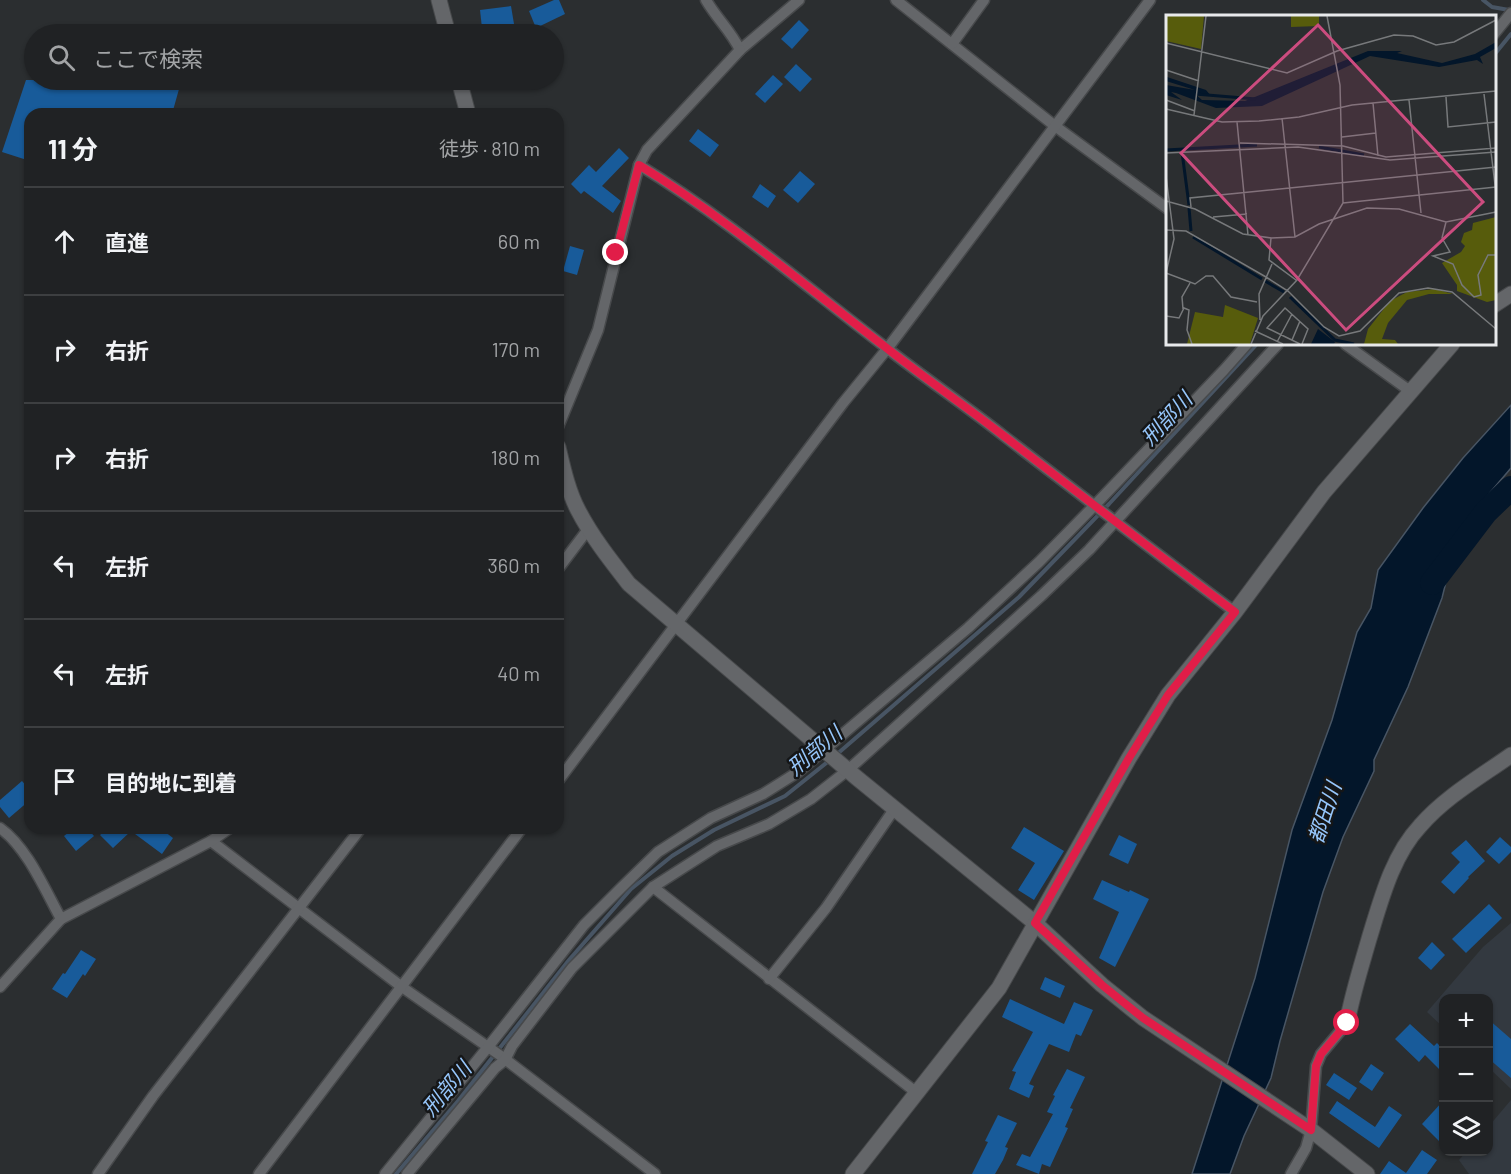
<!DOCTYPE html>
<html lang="ja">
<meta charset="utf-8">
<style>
body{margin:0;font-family:Barlow,"Noto Sans JP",sans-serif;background:#2d2f31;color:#f1f3f6}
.controls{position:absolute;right:18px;bottom:18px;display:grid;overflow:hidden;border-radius:12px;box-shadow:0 2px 4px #0004}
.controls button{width:54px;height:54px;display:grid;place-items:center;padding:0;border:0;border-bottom:2px solid #3d3f41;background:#202224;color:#f1f3f6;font:30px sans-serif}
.stop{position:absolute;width:18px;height:18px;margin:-14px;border:4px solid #e11d48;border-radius:50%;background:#fff}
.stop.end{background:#e11d48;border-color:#fff;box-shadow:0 2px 6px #0008}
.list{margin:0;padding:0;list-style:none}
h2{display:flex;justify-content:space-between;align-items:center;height:78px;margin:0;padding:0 24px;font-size:26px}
h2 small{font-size:20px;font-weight:400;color:#a2a4a6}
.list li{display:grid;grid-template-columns:39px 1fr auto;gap:18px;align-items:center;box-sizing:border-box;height:108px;padding:0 24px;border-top:2px solid #3d3f41}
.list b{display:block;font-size:22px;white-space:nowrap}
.list em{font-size:20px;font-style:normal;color:#a2a4a6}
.icon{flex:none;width:33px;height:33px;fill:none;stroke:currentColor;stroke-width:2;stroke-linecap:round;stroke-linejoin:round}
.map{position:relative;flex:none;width:1511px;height:1174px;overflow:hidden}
.search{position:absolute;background:#202224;box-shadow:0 2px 4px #0004;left:24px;top:24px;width:540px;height:66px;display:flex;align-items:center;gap:15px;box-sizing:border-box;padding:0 21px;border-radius:33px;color:#a2a4a6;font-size:22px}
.panel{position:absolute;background:#202224;box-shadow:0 2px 4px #0004;left:24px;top:108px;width:540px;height:726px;border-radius:18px}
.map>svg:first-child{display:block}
</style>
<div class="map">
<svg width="1511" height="1174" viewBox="0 0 1511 1174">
<rect width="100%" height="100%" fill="#2b2e30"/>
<g fill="#333940">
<polygon points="1511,923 1511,1089 1489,1068 1488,998 1444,998 1443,1027 1427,1012 1483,947"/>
<polygon points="1511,1100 1511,1174 1469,1174 1459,1160 1466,1152 1488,1152 1489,1126"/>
</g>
<polygon fill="#03162a" stroke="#485564" stroke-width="1.5" points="1511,405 1511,468 1471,515 1457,538 1442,598 1408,687 1374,760 1374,771 1343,837 1323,892 1280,1041 1271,1078 1244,1136 1230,1174 1192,1174 1255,978 1292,830 1332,720 1357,632 1371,608 1378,570 1423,508 1463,458"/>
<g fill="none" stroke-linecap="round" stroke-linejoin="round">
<g stroke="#485564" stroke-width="4">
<polyline points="1483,0 1492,7 1509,10"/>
<polyline points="1494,55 1511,34"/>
<polyline points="836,755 1019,597 1109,504 1257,344"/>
<polyline points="396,1174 458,1101 569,960 631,889 672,856 714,830 785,796 830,760"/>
</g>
<polyline stroke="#03162a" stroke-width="24" points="1432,583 1486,512 1511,488"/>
</g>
<g fill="#185b9a">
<polygon points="554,0 559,0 565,14 536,28 529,11"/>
<polygon points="511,6 514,24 482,28 480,10"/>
<polygon points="799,20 809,30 792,49 781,39"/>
<polygon points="796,64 812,79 800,92 784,77"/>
<polygon points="773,75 783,84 765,103 755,94"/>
<polygon points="26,80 169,80 181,82 172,114 30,114 30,161 2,152"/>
<polygon points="698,129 719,145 710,157 689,141"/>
<polygon points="619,148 629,158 602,186 621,201 613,213 584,191 581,194 571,184 589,165 596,172"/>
<polygon points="800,171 815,184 798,203 783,190"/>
<polygon points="760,184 776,196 768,208 752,197"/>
<polygon points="570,246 584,250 577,275 563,271"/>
<polygon points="22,781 30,790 30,800 9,818 0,807 0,800"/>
<polygon points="1024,827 1064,851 1034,900 1018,890 1035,863 1011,848"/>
<polygon points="74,828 87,828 94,836 76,851 64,836"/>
<polygon points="107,828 160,828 173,838 162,854 131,831 113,848 100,835"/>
<polygon points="1119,835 1137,844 1128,864 1109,855"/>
<polygon points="1500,837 1511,847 1511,852 1499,864 1486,852"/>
<polygon points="1466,840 1485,861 1468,877 1469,878 1454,894 1441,882 1460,862 1451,853"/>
<polygon points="1102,880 1129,892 1130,890 1149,899 1115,967 1099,958 1119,912 1093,899"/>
<polygon points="1489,904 1502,918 1466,953 1452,939"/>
<polygon points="1432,942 1445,955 1431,970 1418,958"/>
<polygon points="81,950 96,959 85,976 83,974 67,998 52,989 63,973 65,974"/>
<polygon points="1045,977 1065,986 1060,998 1040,989"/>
<polygon points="1010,999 1064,1024 1074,1002 1093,1010 1081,1036 1076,1034 1069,1052 1049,1044 1029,1084 1034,1086 1029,1098 1009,1089 1016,1072 1012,1071 1033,1032 1002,1017"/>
<polygon points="1488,1019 1511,1039 1511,1078 1488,1058"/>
<polygon points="1410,1024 1434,1046 1437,1043 1443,1049 1443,1073 1425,1055 1419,1062 1395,1039"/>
<polygon points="1371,1064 1384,1073 1372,1091 1359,1082"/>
<polygon points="1067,1069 1085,1077 1070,1108 1073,1109 1065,1127 1068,1128 1050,1167 1042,1164 1039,1174 1016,1165 1022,1154 1030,1157 1053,1114 1047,1112 1055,1096 1053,1095"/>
<polygon points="1334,1073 1357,1088 1349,1100 1326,1085"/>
<polygon points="1337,1101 1375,1127 1389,1106 1402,1115 1379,1148 1329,1113"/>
<polygon points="1443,1101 1443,1145 1422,1124"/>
<polygon points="998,1115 1017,1123 1005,1147 1008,1148 1003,1160 995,1174 972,1174 988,1142 985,1141"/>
<polygon points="1422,1150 1437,1160 1427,1174 1380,1174 1389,1161 1406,1173"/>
</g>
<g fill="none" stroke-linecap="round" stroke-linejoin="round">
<g stroke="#47494b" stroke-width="13">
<g id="street">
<path d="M706,0C717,19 731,31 740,50L799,0"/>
<polyline points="896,0 1055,126 1168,209"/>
<polyline points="1494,34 1511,13"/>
<polyline points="952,44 984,0"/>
<path d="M639,165C726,218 804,285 884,346C923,377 965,405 1004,436C1081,495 1157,554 1235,612"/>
<polyline points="1345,344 1410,391"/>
<polyline points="558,427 598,330 639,165 647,150 740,50"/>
<polyline points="558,569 589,528"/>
<polyline points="558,781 843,403 887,349 1150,0"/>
<path d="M0,828C27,847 45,890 61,919"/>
<polyline points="211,841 402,987 501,1056 655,1174"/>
<polyline points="653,887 917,1093"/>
<polyline points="769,979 826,908 895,808"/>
<polyline points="0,987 61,919 211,841 230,828"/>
<polyline points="98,1174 153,1096 361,828"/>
<polyline points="259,1174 522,828"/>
<polyline points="385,1174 488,1047 584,925 621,888 658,852 711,818 763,794 798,772 968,628 1039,562 1094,506 1224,370 1247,344"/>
<polyline points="407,1174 495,1068 505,1060 512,1046 572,968 653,887 717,846 769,824 811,799 848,770 1041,596 1089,550 1278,344"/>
<polyline points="1291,1174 1306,1148 1311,1130 1316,1066 1321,1054 1347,1023"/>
</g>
</g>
<g stroke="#47494b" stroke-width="17">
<g id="secondary">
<polyline points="439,0 448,34"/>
<polyline points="459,80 468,114"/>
<polyline points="1494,305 1511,294"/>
<path d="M558,447C563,468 568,491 578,510C592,537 611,561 629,584L857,778L1035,923L1102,985L1143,1018L1311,1130L1367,1174"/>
<path d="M1347,1023C1352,995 1361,967 1369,939C1381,900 1392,856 1420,826C1445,797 1480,777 1511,755"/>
<polyline points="853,1174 999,988 1129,758 1168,695 1235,612 1324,492 1452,344"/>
</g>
</g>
<use href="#street" stroke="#646669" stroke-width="10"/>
<use href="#secondary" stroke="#646669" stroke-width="15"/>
</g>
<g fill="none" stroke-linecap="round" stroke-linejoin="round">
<path stroke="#e11d48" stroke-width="8" d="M616,253L639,165C726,218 804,285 884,346C923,377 964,405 1004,436C1081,495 1157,554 1235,612L1168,695L1129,758L1035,923L1102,985L1143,1018L1311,1130L1316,1066L1321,1054L1347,1023"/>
</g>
<g text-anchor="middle" stroke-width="5" stroke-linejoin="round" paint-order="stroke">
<g font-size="21" font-style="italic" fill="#96c6fb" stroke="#151617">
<text transform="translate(1167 419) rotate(-47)" y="7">刑部川</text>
<text transform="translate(815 751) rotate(-40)" y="7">刑部川</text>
<text transform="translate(1325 813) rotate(-72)" y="7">都田川</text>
<text transform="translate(447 1089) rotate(-50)" y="7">刑部川</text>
</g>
</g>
<g transform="translate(1166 15)">
<rect width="330" height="330" fill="#2b2e30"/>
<path d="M0,1H38L35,34L0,26ZM125,1H153V11L125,12ZM330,202V285L321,287L291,276V270L276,248L295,237L299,231L295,227L298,218L306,215L307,208ZM269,274L287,279H263L241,285L222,308L216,324L229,325L232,329H198L202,314L224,286L241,277ZM59,290L92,303L84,329H21L29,297L57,302Z" fill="#575c0c"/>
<path d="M330,27V33L314,42L317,49L311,45L273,52L204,41L96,91L50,93L10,78L5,77L16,85L0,80V70L29,75L0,66L1,62L40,75L45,81L29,79L36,85L79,86L202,36H236L231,38L276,48L309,39ZM152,314L169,327L168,329H145Z" fill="#03162a"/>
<path fill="none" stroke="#03162a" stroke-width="3" d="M29,79L90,84M153,132L198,140M0,135L91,130M16,137L23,190M23,193L25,216M27,222L96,264M99,266L118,277M124,282L169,325L188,329"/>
<path fill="none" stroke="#77797b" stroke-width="1.5" d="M0,28L121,58L171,36L228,20L247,21L270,30L288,27L330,5M0,55L33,66M318,79L330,178M280,82L282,112L330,107M0,85L29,96M243,85L255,198M207,88L212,141M0,94L56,107L93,106L133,102L186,90L330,76M28,100L40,1M116,103L129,222M71,107L82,220M176,122L210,118M74,128L177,131L220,142L330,133M0,138L132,132L224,145L330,137M0,161L8,224L0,258M0,186L29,194L77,219L105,223L103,245L130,265M177,188L330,172M25,192L24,183L330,152M47,202L81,199M280,207L276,223L284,237L267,241L287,249L296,270L308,282L315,280L312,260L322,240H330M0,215L20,216L100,262L122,276L158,312L173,321L194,316L233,278L262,273L286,277L330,314M105,223L129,222L153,209L201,193L233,194L280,207L330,197M0,258L29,269L40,261H47L65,282L91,287M17,294L16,282L24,268M0,301L13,303L18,293L23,295L21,315L26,329M94,305L93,279L106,249M89,316L117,329M126,325L134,306M111,327L126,299M85,329L97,301L131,265L177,188L174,70L161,1M134,329L101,313L119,293L142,314L136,329"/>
<path fill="#cc4c7f" fill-opacity="0.15" stroke="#cc4c7f" stroke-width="3" d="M152,10L317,187L180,315L15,138Z"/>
<rect width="330" height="330" fill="none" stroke="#e8e9eb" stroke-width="3"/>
</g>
</svg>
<div class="controls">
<button>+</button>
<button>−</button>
<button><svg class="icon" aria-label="layers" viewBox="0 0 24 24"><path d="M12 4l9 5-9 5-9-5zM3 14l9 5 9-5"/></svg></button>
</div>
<div class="stop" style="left:1347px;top:1023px"></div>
<div class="stop end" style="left:616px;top:253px"></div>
<div class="search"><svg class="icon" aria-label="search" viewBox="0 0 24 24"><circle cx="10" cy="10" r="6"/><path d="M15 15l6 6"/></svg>ここで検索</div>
<section class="panel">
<h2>11 分<small>徒歩 · 810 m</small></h2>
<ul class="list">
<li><svg class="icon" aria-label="ahead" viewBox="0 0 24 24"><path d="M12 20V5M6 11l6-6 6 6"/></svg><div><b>直進</b></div><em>60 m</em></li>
<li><svg class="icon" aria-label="right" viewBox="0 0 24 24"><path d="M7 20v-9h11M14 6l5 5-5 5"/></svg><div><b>右折</b></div><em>170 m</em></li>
<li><svg class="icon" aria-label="right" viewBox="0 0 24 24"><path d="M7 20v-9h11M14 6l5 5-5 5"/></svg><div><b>右折</b></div><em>180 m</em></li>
<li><svg class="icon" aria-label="left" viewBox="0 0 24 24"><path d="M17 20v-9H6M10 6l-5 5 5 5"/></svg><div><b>左折</b></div><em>360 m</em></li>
<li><svg class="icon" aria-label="left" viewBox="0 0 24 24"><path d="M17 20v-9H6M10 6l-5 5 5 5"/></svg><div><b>左折</b></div><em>40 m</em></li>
<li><svg class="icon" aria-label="arrive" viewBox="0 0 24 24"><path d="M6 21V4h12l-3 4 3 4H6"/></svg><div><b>目的地に到着</b></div></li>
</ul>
</section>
</div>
